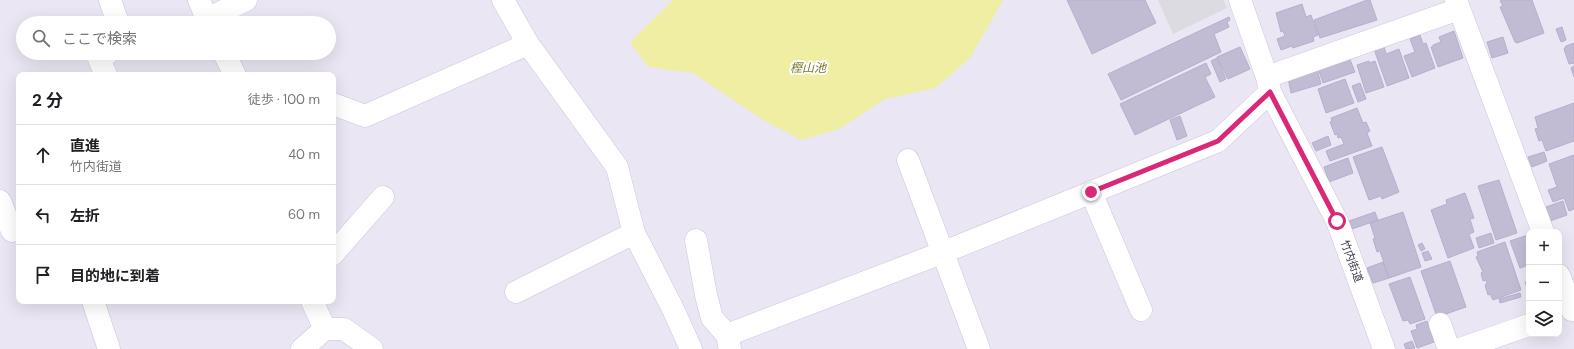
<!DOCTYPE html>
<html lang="ja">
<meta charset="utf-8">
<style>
body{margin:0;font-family:"DM Sans","Noto Sans JP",sans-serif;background:#f2f2f2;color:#202124}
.controls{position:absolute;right:12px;bottom:12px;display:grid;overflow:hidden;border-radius:8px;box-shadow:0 4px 16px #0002}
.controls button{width:36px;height:36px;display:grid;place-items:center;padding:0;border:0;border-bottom:1px solid #e0e0e0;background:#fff;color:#202124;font:20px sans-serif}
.stop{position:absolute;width:12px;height:12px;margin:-9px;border:3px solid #db2777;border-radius:50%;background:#fff}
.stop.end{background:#db2777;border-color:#fff;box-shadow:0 1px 4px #0008}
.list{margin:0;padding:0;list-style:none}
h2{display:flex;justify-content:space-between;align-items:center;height:52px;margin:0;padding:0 16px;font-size:17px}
h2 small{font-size:13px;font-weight:400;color:#757577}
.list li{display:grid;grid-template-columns:26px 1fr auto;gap:12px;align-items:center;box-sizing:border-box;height:60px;padding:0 16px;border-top:1px solid #e0e0e0}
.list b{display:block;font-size:15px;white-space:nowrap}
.list p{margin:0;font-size:13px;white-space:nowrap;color:#757577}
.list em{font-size:13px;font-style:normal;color:#757577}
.icon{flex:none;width:22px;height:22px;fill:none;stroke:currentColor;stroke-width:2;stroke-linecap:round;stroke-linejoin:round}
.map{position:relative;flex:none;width:1574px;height:349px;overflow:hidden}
.search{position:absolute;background:#fff;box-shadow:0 4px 16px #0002;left:16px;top:16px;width:320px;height:44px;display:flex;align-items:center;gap:10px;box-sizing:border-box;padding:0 14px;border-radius:22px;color:#757577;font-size:15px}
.panel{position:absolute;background:#fff;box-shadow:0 4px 16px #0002;left:16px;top:72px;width:320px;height:232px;border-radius:8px}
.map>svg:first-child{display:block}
</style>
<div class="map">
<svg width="1574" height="349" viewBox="0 0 1574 349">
<rect width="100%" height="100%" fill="#eae6f3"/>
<polygon fill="#dcdbe1" points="1158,0 1223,0 1227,8 1173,34"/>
<polygon fill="#efeea3" points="673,0 1003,0 970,58 935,88 885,99 839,129 801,140 763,120 693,73 648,67 630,42"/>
<g fill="#c1bcd4" stroke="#b5afcf">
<polygon points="1067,0 1145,0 1156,23 1092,54"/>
<polygon points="1367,0 1370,0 1377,20 1320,38 1314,20"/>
<polygon points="1504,0 1532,0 1544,33 1517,43 1515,42 1500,7 1503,6 1500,1"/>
<polygon points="1302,4 1306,17 1311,15 1318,35 1313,37 1314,41 1293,48 1292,46 1281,50 1277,39 1285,36 1283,31 1281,32 1276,13"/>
<polygon points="1229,17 1230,20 1227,22 1229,27 1214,34 1221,52 1121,100 1108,74"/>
<polygon points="1562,27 1566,40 1561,42 1556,29"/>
<polygon points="1454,31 1463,58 1438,67 1431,47 1433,47 1433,45 1441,42 1439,37"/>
<polygon points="1420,35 1423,44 1426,43 1435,68 1412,77 1404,56 1415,52 1410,39"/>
<polygon points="1503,37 1508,53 1492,58 1487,42"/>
<polygon points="1574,43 1574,63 1569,64 1564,49 1566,46"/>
<polygon points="1384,46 1386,54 1399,49 1409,78 1387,86 1374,49"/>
<polygon points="1240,47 1250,69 1228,79 1217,57"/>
<polygon points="1349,57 1355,72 1323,83 1318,68"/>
<polygon points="1217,58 1226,79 1220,82 1211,61"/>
<polygon points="1369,61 1369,63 1375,61 1384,87 1366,93 1357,65"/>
<polygon points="1206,63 1211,74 1205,77 1215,97 1135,135 1120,104"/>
<polygon points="1574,66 1574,77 1571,68"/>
<polygon points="1317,69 1321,84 1291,93 1288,78"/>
<polygon points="1345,79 1354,103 1326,113 1318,89"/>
<polygon points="1360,83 1366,99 1358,102 1352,86"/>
<polygon points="1574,103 1574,141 1546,151 1542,140 1539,141 1535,129 1538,128 1535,117"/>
<polygon points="1357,108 1363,123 1366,122 1370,131 1367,133 1372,146 1330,161 1326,151 1344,144 1341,137 1338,138 1337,134 1335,135 1330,122 1332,121 1331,118"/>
<polygon points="1180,116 1187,136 1177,140 1170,120"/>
<polygon points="1328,136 1331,145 1316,151 1312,143"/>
<polygon points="1382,147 1399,192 1382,199 1381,196 1369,200 1353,157"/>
<polygon points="1544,152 1547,161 1532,167 1528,157"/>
<polygon points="1574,155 1574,209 1569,211 1564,198 1553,202 1548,190 1557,187 1549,164"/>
<polygon points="1348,158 1353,173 1329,182 1324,167"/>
<polygon points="1499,180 1517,233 1496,240 1478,186"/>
<polygon points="1465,193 1474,218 1470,219 1474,232 1469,234 1474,248 1448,258 1431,210 1447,204 1446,200"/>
<polygon points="1563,201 1567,215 1550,221 1546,207"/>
<polygon points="1375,212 1378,220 1352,229 1349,221"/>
<polygon points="1403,212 1421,267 1389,278 1380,251 1377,252 1373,239 1375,238 1370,223"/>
<polygon points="1491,233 1494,243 1479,248 1476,238"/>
<polygon points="1528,235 1529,265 1520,268 1510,241"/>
<polygon points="1505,242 1521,290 1493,300 1490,294 1488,295 1485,285 1487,284 1486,280 1483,281 1481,273 1483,272 1476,257 1478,256 1477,252"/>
<polygon points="1422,243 1425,249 1421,251 1418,245"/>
<polygon points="1428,251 1432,259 1425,261 1422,253"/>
<polygon points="1450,261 1466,307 1437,317 1421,271"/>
<polygon points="1383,262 1389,278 1373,283 1367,268"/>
<polygon points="1410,277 1425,319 1410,324 1408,320 1403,321 1389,284"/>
<polygon points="1529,281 1529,293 1525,282"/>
<polygon points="1520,293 1521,297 1500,303 1499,299"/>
<polygon points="1427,321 1434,342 1417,348 1411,331 1417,329 1416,325"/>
<polygon points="1412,341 1415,348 1406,349 1404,344"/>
</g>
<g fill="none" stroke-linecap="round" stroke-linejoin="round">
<g stroke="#ccc6dc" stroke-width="23">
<g id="minor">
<polyline points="110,0 118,23"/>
<polyline points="199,0 207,19"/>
<polyline points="503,0 528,44"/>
<polyline points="1240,0 1267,77 1270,92 1337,221 1384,349"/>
<polyline points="1456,0 1543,232"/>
<polyline points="209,23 207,19 246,0"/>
<polyline points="224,53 235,75"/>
<polyline points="106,75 99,59 108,53"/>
<polyline points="1267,77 1459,9"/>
<polyline points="333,104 365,116 528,44 617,167 634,233 673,309 691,349"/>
<polyline points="908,160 979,349"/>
<polyline points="1091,192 1141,310"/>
<polyline points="0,201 12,231"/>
<polyline points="696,240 706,295 712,318 727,335 730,349"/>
<polyline points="333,254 383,197"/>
<polyline points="1559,275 1572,310 1574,310"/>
<polyline points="516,292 634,233"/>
<polyline points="93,301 109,349"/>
<polyline points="312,301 325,329 344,329 372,349"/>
<polyline points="1440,324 1449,349"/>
<polyline points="727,335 944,252 1218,141 1270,92"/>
<polyline points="302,349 325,329"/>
<polyline points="1460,349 1529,325"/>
</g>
</g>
<use href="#minor" stroke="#fff" stroke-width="22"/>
</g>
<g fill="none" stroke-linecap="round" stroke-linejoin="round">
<polyline stroke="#db2777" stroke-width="5" points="1091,192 1218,141 1270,92 1337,221"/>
</g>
<g text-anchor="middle" stroke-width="4" stroke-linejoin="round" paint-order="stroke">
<g font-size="11" fill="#393646" stroke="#fff">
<text transform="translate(1352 261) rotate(70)" y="4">竹内街道</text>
</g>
<g font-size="12" font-style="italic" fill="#787826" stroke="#fff">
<text x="808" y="72">樫山池</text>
</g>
</g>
</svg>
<div class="controls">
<button>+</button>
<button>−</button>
<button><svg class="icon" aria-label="layers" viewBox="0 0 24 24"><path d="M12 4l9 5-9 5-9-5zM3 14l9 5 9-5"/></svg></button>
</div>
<div class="stop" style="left:1337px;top:221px"></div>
<div class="stop end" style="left:1091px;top:192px"></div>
<div class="search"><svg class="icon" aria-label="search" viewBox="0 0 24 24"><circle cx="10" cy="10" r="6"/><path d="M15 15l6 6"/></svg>ここで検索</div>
<section class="panel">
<h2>2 分<small>徒歩 · 100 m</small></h2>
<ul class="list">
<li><svg class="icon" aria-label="ahead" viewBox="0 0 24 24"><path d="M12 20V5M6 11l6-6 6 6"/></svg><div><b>直進</b><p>竹内街道</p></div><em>40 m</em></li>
<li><svg class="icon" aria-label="left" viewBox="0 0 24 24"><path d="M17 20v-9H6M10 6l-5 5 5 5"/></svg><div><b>左折</b></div><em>60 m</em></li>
<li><svg class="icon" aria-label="arrive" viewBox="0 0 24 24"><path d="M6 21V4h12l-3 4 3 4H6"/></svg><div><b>目的地に到着</b></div></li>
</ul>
</section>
</div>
